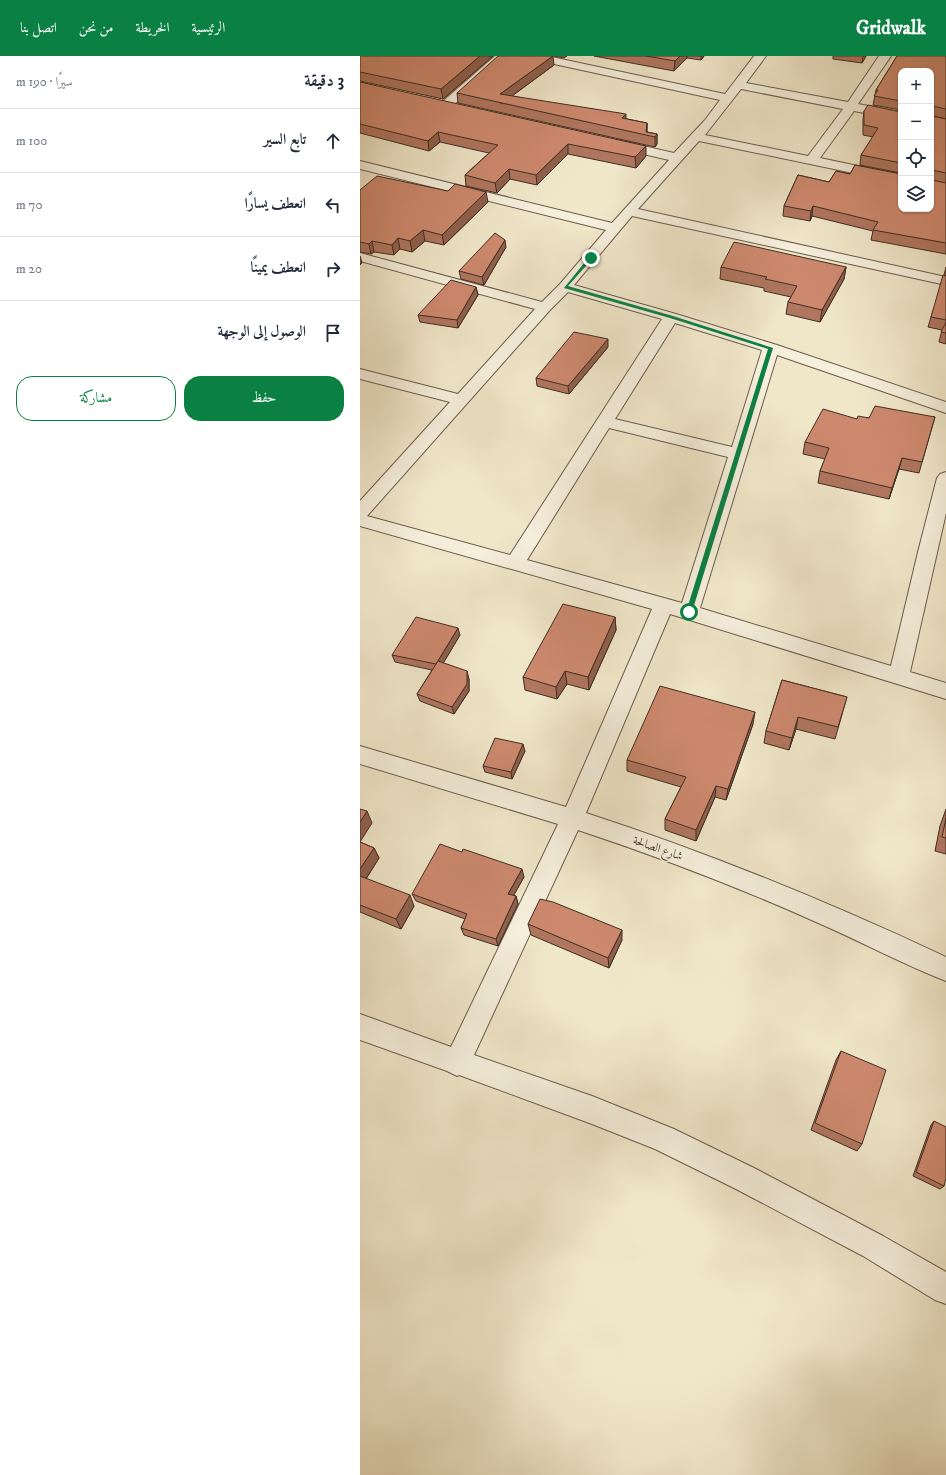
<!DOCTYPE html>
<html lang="ar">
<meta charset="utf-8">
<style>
body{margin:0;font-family:"IM FELL DW Pica",Amiri,serif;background:#f2f2f3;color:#1f2937;direction:rtl}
.controls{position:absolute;right:12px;top:12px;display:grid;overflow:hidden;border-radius:8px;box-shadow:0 1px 3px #0004}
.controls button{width:36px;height:36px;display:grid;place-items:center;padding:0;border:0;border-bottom:1px solid #e0e1e3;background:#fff;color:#1f2937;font:20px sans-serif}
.stop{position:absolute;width:12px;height:12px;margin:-9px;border:3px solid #0b8043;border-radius:50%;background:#fff}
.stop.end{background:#0b8043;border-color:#fff;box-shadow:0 1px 4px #0008}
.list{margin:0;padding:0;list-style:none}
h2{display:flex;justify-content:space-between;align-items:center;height:52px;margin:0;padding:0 16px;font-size:17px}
h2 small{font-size:13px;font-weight:400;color:#747a83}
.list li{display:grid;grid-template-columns:26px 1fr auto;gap:12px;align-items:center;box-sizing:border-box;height:64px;padding:0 16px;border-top:1px solid #e0e1e3}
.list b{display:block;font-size:15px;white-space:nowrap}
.list em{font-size:13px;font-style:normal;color:#747a83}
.actions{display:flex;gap:8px;padding:12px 16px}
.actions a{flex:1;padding:9px 0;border:1px solid #0b8043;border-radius:16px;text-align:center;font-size:14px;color:#0b8043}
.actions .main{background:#0b8043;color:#fff}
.icon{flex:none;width:22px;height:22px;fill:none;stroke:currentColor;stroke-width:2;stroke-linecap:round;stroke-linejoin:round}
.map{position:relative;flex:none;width:586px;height:1419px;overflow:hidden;direction:ltr}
header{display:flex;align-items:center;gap:24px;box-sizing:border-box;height:56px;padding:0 20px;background:#0b8043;color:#fff}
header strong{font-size:19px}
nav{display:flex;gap:22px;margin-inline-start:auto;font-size:14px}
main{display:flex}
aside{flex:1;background:#fff}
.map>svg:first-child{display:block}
</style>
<header>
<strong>Gridwalk</strong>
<nav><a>الرئيسية</a><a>الخريطة</a><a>من نحن</a><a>اتصل بنا</a></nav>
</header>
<main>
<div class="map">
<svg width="586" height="1419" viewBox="0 0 586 1419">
<rect width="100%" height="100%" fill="#f0e7c9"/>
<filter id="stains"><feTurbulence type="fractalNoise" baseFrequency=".005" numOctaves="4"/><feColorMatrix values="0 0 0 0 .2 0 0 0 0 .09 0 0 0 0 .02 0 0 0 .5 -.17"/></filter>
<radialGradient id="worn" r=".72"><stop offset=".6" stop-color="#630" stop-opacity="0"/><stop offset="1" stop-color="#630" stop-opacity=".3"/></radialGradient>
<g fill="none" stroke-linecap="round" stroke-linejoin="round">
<g stroke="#6c5c4c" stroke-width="2">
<g id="minor">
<polygon points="135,0 148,0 89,53 81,53 79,50 81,47"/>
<path d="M165,0H187L365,38L394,0H406L386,27L488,46L519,0H531L498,48L541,56V64L494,55L460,102L541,119V127L339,85L278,153L586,221V229L272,160L214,229L316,258L417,289L586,346V357L417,299L340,552L531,610L558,496L577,422L580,418L586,416V457L550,616L586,627V643L310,558L226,757C349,797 469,846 586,901V925C542,908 500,885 456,866C378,831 299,801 218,774L114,999L232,1040L314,1073L396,1113L523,1180L586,1216V1248L575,1244L503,1200L376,1133L295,1093L232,1068L99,1019L97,1020L87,1015L0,984V958L91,991L198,768L0,708V690L206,751L292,553L0,470V445L90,346L0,323V313L98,338L175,253L0,205V197L182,246L200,228L246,174L0,113V105L252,167L309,104L253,91L251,88L253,85L257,84L314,97L345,64L360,44L171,3L167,2ZM381,33L483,53L448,100L345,79ZM208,236L302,263L150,499L7,460L190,254ZM315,267L402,294L372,391L255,363ZM249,372L368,401L322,547L167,504Z"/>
</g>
</g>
<use href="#minor" fill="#f5efdc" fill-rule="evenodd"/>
</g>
<g fill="#b0765f" stroke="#402e23">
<polygon points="0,0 133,0 83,43 0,25"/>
<polygon points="194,0 207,0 204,2"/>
<polygon points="234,0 344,0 341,4 327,2 314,15"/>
<polygon points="473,0 506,0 502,7 473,3"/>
<polygon points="537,0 586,0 586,63 572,60 586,63 586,198 511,184 513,175 452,160 450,165 423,160 424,150 438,119 469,126 476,115 490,118 495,109 541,118 541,153 571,153 571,15 541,15 541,54 513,49 516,34"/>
<polygon points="194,9 152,40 287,67 287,76 297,78 297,88 295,91 98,47 97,37"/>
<polygon points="0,26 286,100 276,112 208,98 177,129 150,123 137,137 106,130 105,119 129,97 80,86 69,95 0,77"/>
<polygon points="504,55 541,56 541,117 500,109 501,99 513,81 503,79 503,64"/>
<polygon points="0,134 128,146 84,189 65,185 52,196 40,193 34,199 14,196 11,198 0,196"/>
<polygon points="146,191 124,229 101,223 99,215"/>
<polygon points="361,211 486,211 484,223 460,266 426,258 428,246 431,241 404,235 404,232 360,223"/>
<polygon points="586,211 586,220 584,219"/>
<polygon points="586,220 586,288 579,286 582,274 568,271 571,261"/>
<polygon points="116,231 118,239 98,272 60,266 58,259"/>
<polygon points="248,291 209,338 177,330 176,322"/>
<polygon points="575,361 559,417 539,413 529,443 458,427 460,415 465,403 443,398 445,386 497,363 509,362"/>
<polygon points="255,561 256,574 229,634 207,628 197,643 165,634 163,621"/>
<polygon points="100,579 83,607 109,623 109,635 94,658 60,645 57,638 72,614 35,606 32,599"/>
<polygon points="422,624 487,641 475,683 436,673 429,694 404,687 406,675"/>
<polygon points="393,668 366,744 355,741 336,785 305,774 305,763 321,731 267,715 267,704"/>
<polygon points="165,695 152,723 125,716 123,710"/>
<polygon points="586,753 586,798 575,795 580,770"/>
<polygon points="0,786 14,792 19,802 6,823 54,850 41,873 0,856"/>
<polygon points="164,821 153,840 156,840 158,848 138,890 104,879 101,872 105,863 56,845 52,838"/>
<polygon points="168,868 262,884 249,912 171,879"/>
<polygon points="481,995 502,1088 497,1095 451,1074 476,1004"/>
<polygon points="574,1065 584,1130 580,1133 553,1120 571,1069"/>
</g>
<g fill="#90604d" stroke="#402e23">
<polygon points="120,0 133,0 83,43 81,33"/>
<polygon points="193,0 194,9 141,48 140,38"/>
<polygon points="320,0 327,0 327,2 314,15 315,5"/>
<polygon points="341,0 344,0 341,4"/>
<polygon points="503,0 506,0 502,7"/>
<polygon points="266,58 266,68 262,62"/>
<polygon points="287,67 287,77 286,76"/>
<polygon points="78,76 80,86 69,95 68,85"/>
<polygon points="297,78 297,88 295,91 295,81"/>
<polygon points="208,88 208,98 177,129 176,119"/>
<polygon points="286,90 286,100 276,112 275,101"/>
<polygon points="149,113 150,123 137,137 135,127"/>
<polygon points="126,136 128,146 84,189 82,179"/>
<polygon points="453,150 452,160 450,165 451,155"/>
<polygon points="63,174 65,185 52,196 50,185"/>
<polygon points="38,182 40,193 34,199 32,189"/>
<polygon points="145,184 146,191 124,229 122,221"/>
<polygon points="12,185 14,196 11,198 9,188"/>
<polygon points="0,200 2,207 0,209"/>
<polygon points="486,211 484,223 460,266 462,254"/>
<polygon points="116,231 118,239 98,272 97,264"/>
<polygon points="248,283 248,291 209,338 208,330"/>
<polygon points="542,402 539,413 529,443 532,432"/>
<polygon points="255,561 256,574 229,634 228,621"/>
<polygon points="98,572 100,579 78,616 76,608"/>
<polygon points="107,615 109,623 109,635 94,658 92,651"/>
<polygon points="205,615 207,628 197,643 196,631"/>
<polygon points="395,656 393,668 366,744 368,733"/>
<polygon points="438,661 436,673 429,694 432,682"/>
<polygon points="163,688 165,695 152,723 151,716"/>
<polygon points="356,730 355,741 336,785 336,774"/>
<polygon points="7,755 12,767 0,786 0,766"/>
<polygon points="14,792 19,802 2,829 0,826 0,813"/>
<polygon points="162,813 164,821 150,846 148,838"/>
<polygon points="50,839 54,850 41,873 36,863"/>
<polygon points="156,840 158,848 138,890 136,883"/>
<polygon points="262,874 262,884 249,912 248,902"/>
</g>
<g fill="#cd896e" stroke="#402e23">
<polygon points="0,0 120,0 81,33 0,16"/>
<polygon points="138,0 193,0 140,38 266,58 262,62 287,67 286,76 297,78 295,81 97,37"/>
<polygon points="286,0 320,0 315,5"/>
<polygon points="537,0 586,0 586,53 572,50 572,60 586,63 586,117 572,114 572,124 586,127 586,187 513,174 518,166 453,150 451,155 424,150 438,119 469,126 476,115 490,118 495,109 541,118 541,153 571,153 571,15 541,15 541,45 514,40 518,34 516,34"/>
<polygon points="0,26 286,90 275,101 208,88 176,119 149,113 135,127 105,119 138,89 78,76 68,85 0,68"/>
<polygon points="508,49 541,56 541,107 501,99 518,72 504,69 504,55"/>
<polygon points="17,120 88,135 95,128 126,136 82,179 63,174 50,185 38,182 32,189 12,185 9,188 0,186 0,134"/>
<polygon points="135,177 145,184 122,221 99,215"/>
<polygon points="374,186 486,211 462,254 428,246 437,230 405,223 407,221 361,211"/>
<polygon points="583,219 586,220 586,264 571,261"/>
<polygon points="91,224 116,231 97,264 58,259"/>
<polygon points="586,266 586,277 581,276"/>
<polygon points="214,276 248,283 208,330 176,322"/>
<polygon points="515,350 575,361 562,406 542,402 532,432 460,415 469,392 445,386 463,353 497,363 498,360 509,362"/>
<polygon points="203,548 255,561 228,621 205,615 196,631 163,621"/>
<polygon points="56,561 98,572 76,608 32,599"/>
<polygon points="78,605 107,615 107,628 92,651 57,638"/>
<polygon points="422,624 487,641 478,671 438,661 432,682 406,675"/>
<polygon points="300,630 395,656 368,733 356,730 336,774 305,763 326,721 267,704"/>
<polygon points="135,682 163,688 151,716 123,710"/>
<polygon points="0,753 7,755 0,766"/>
<polygon points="586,762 586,782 582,781"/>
<polygon points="0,786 14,792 0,813"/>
<polygon points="80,788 102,796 103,793 162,813 148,838 156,840 136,883 101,872 107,858 52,838"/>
<polygon points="0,820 50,839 36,863 0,849"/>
<polygon points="180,843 193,846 262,874 248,902 168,868"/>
<polygon points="481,995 526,1014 502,1088 455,1067"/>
<polygon points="574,1065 586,1071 586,1122 584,1130 556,1116"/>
</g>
<polygon fill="#0b8043" points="229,201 233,202 208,230 313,260 413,292 332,556 329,558 326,556 408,293 310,262 204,232"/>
<g text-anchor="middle" stroke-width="3" stroke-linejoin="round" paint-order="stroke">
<g font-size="12" fill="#402e23" stroke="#f5efdc">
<text transform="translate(298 792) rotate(19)" y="4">شارع الصالحة</text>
</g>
</g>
<rect width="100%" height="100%" filter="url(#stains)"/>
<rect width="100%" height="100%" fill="url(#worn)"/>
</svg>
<div class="controls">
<button>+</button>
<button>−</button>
<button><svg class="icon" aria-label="locate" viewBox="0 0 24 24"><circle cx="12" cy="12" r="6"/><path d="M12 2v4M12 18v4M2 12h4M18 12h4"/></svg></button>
<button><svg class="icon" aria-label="layers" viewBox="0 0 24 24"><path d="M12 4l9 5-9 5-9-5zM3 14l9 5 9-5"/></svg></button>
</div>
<div class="stop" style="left:329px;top:556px"></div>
<div class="stop end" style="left:231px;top:202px"></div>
</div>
<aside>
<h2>3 دقيقة<small>سيرًا · 190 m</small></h2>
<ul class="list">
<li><svg class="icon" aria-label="ahead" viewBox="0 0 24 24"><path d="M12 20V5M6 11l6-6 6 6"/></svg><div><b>تابع السير</b></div><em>100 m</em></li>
<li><svg class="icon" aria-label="left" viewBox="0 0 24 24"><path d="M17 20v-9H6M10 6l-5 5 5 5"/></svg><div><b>انعطف يسارًا</b></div><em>70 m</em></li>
<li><svg class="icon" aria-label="right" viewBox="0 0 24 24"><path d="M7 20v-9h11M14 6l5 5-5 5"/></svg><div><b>انعطف يمينًا</b></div><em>20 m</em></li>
<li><svg class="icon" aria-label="arrive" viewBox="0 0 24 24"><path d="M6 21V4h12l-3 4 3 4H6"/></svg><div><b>الوصول إلى الوجهة</b></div></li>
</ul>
<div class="actions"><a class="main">حفظ</a><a>مشاركة</a></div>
</aside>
</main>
